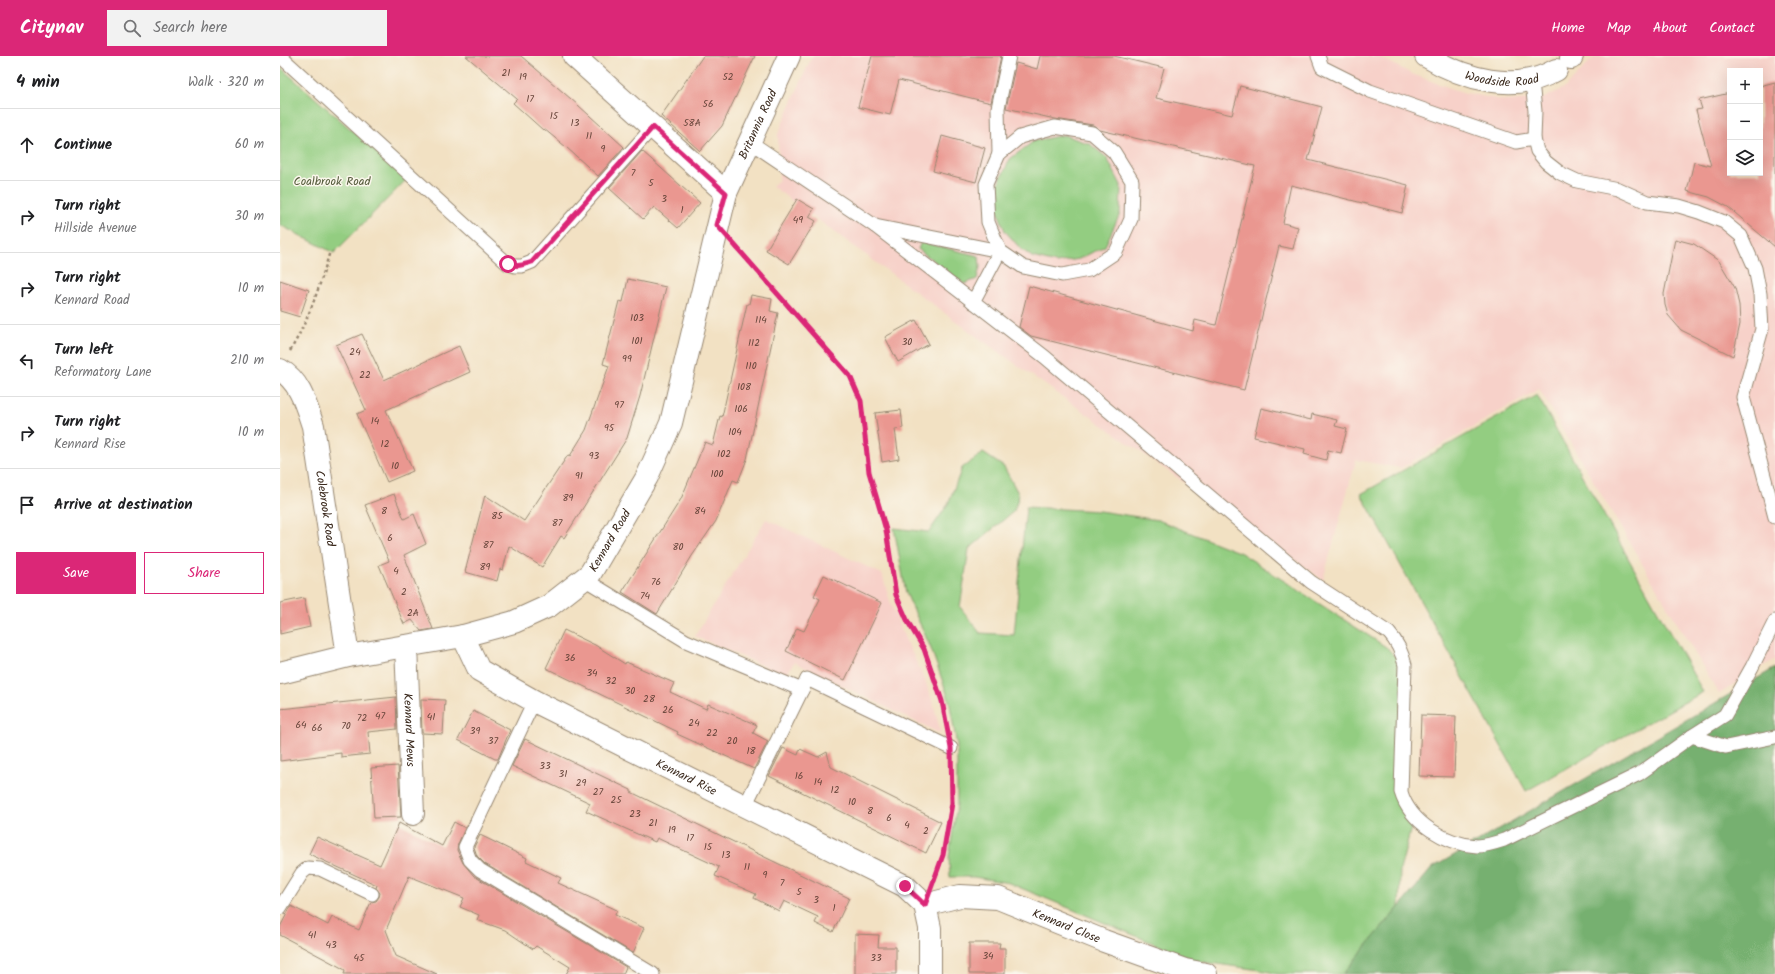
<!DOCTYPE html>
<meta charset="utf-8">
<style>
body{margin:0;font-family:Kalam,sans-serif;background:#f2f2f2;color:#202124}
.controls{position:absolute;right:12px;top:12px;display:grid;overflow:hidden;border-radius:0px;box-shadow:0 4px 16px #0002}
.controls button{width:36px;height:36px;display:grid;place-items:center;padding:0;border:0;border-bottom:1px solid #e0e0e0;background:#fff;color:#202124;font:20px sans-serif}
.stop{position:absolute;width:12px;height:12px;margin:-9px;border:3px solid #db2777;border-radius:50%;background:#fff}
.stop.end{background:#db2777;border-color:#fff;box-shadow:0 1px 4px #0008}
.list{margin:0;padding:0;list-style:none}
h2{display:flex;justify-content:space-between;align-items:center;height:52px;margin:0;padding:0 16px;font-size:17px}
h2 small{font-size:13px;font-weight:400;color:#757577}
.list li{display:grid;grid-template-columns:26px 1fr auto;gap:12px;align-items:center;box-sizing:border-box;height:72px;padding:0 16px;border-top:1px solid #e0e0e0}
.list b{display:block;font-size:15px;white-space:nowrap}
.list p{margin:0;font-size:13px;white-space:nowrap;color:#757577}
.list em{font-size:13px;font-style:normal;color:#757577}
.actions{display:flex;gap:8px;padding:12px 16px}
.actions a{flex:1;padding:9px 0;border:1px solid #db2777;border-radius:0px;text-align:center;font-size:14px;color:#db2777}
.actions .main{background:#db2777;color:#fff}
.icon{flex:none;width:22px;height:22px;fill:none;stroke:currentColor;stroke-width:2;stroke-linecap:round;stroke-linejoin:round}
.map{position:relative;flex:none;width:1495px;height:918px;overflow:hidden}
header{display:flex;align-items:center;gap:24px;box-sizing:border-box;height:56px;padding:0 20px;background:#db2777;color:#fff}
header strong{font-size:19px}
nav{display:flex;gap:22px;margin-inline-start:auto;font-size:14px}
.search{width:280px;height:36px;background:#f2f2f2;display:flex;align-items:center;gap:10px;box-sizing:border-box;padding:0 14px;border-radius:0px;color:#757577;font-size:15px}
main{display:flex}
aside{flex:1;background:#fff}
.map>svg:first-child{display:block}
</style>
<header>
<strong>Citynav</strong>
<div class="search"><svg class="icon" aria-label="search" viewBox="0 0 24 24"><circle cx="10" cy="10" r="6"/><path d="M15 15l6 6"/></svg>Search here</div>
<nav><a>Home</a><a>Map</a><a>About</a><a>Contact</a></nav>
</header>
<main>
<aside>
<h2>4 min<small>Walk · 320 m</small></h2>
<ul class="list">
<li><svg class="icon" aria-label="ahead" viewBox="0 0 24 24"><path d="M12 20V5M6 11l6-6 6 6"/></svg><div><b>Continue</b></div><em>60 m</em></li>
<li><svg class="icon" aria-label="right" viewBox="0 0 24 24"><path d="M7 20v-9h11M14 6l5 5-5 5"/></svg><div><b>Turn right</b><p>Hillside Avenue</p></div><em>30 m</em></li>
<li><svg class="icon" aria-label="right" viewBox="0 0 24 24"><path d="M7 20v-9h11M14 6l5 5-5 5"/></svg><div><b>Turn right</b><p>Kennard Road</p></div><em>10 m</em></li>
<li><svg class="icon" aria-label="left" viewBox="0 0 24 24"><path d="M17 20v-9H6M10 6l-5 5 5 5"/></svg><div><b>Turn left</b><p>Reformatory Lane</p></div><em>210 m</em></li>
<li><svg class="icon" aria-label="right" viewBox="0 0 24 24"><path d="M7 20v-9h11M14 6l5 5-5 5"/></svg><div><b>Turn right</b><p>Kennard Rise</p></div><em>10 m</em></li>
<li><svg class="icon" aria-label="arrive" viewBox="0 0 24 24"><path d="M6 21V4h12l-3 4 3 4H6"/></svg><div><b>Arrive at destination</b></div></li>
</ul>
<div class="actions"><a class="main">Save</a><a>Share</a></div>
</aside>
<div class="map">
<svg width="1495" height="918" viewBox="0 0 1495 918">
<rect width="100%" height="100%" fill="#fbf7ec"/>
<filter id="ink" filterUnits="userSpaceOnUse"><feTurbulence type="fractalNoise" baseFrequency=".025" numOctaves="2"/><feDisplacementMap in="SourceGraphic" scale="8" xChannelSelector="R" yChannelSelector="G"/><feConvolveMatrix kernelMatrix="1 2 1 2 8 2 1 2 1" color-interpolation-filters="sRGB"/></filter>
<filter id="wash" filterUnits="userSpaceOnUse"><feTurbulence type="fractalNoise" baseFrequency=".012" numOctaves="4" result="noise"/><feDisplacementMap in="SourceGraphic" scale="16" xChannelSelector="R" yChannelSelector="G"/><feGaussianBlur stdDeviation="0.9" result="paint"/><feColorMatrix in="noise" values="0 0 0 0 0 0 0 0 0 0 0 0 0 0 0 0 0 1.4 0 .05"/><feComposite in="paint" operator="in"/></filter>
<g filter="url(#wash)">
<rect width="100%" height="100%" fill="#f2e1c3"/>
<g fill="#f7d1c9" fill-rule="evenodd">
<path d="M532,0H1098L1132,18L1181,36L1227,45L1264,42L1286,31L1314,1L1319,0H1332L1343,3L1344,0H1495V603L1439,638L1259,333L1121,412L1076,404L1043,524L696,280L492,130L499,124L498,78ZM1450,15H1480V117H1450Z"/>
<polygon points="486,463 602,518 610,545 622,576 645,624 654,650 661,678 514,606 506,620 415,580"/>
</g>
<g fill="#93cd81" stroke="#677c50">
<polygon points="0,11 127,123 54,197 0,169"/>
<polygon points="784,79 810,88 827,102 841,129 840,158 825,190 799,203 776,207 752,201 740,192 725,175 717,153 718,128 730,103 754,85"/>
<polygon points="641,186 699,200 700,211 697,223 684,228 638,193"/>
<polygon points="1257,339 1423,636 1246,735 1081,438"/>
<polygon points="703,397 724,411 739,439 734,455 689,493 680,551 700,577 734,579 746,451 819,455 878,464 961,497 1106,591 1121,606 1122,629 1116,741 1133,764 1120,814 1119,852 1063,918 997,918 986,915 916,905 729,827 694,821 670,821 669,801 677,748 677,690 669,643 650,590 626,537 614,472 649,476 668,448 682,412"/>
</g>
<polygon fill="#76b06f" stroke="#586d46" points="1495,612 1495,918 1063,918 1152,812"/>
<g id="blocks">
<g fill="#ea9790">
<polygon points="186,0 241,0 298,49 344,91 318,120 286,91 264,73 263,74 233,47 237,43"/>
<polygon points="423,0 475,0 442,70 420,95 381,60"/>
<polygon points="592,0 721,0 711,47 619,24 610,59 578,51"/>
<polygon points="760,0 834,0 884,12 876,42 952,59 960,30 1042,51 1028,104 1128,129 1122,157 1011,129 1003,167 1018,171 1013,193 999,190 964,334 751,280 739,271 749,230 913,275 915,264 936,269 975,110 820,74 813,69 775,63 726,52 736,7 757,13"/>
<polygon points="1495,26 1495,191 1448,151 1429,141 1407,135 1414,106 1431,110 1416,54 1422,53 1419,44 1450,37 1450,117 1480,117 1480,30"/>
<polygon points="662,80 705,92 696,126 653,115"/>
<polygon points="362,95 420,147 398,172 374,151 363,163 329,132"/>
<polygon points="517,143 534,153 529,161 536,165 509,208 486,194"/>
<polygon points="1395,183 1414,188 1439,205 1455,232 1459,249 1460,268 1453,300 1401,274 1388,259 1385,249 1384,238"/>
<polygon points="348,223 386,231 360,340 347,382 284,482 281,480 262,511 229,490 223,514 220,513 217,525 185,516 205,439 244,465 288,399 290,400 306,374 329,310 323,308 339,245 343,246"/>
<polygon points="0,224 29,234 20,261 0,255"/>
<polygon points="471,239 492,243 490,255 498,257 467,403 458,426 453,424 436,465 412,500 377,558 342,536 401,443 425,386 433,389 440,360 442,361 467,248 469,248"/>
<polygon points="636,264 649,288 618,306 605,281"/>
<polygon points="82,278 104,324 179,290 190,316 106,354 133,415 107,426 77,358 86,354 56,289"/>
<polygon points="981,352 1031,364 1032,358 1057,364 1055,370 1067,373 1061,397 1048,394 1046,404 1024,398 1025,393 974,381"/>
<polygon points="621,354 623,372 615,373 619,403 602,406 595,357"/>
<polygon points="114,438 124,463 134,458 146,488 124,499 153,573 141,575 132,564 124,568 99,509 109,505 85,449"/>
<polygon points="544,519 602,547 565,624 506,595 517,572 524,575 540,543 534,540"/>
<polygon points="24,542 30,571 0,578 0,547"/>
<polygon points="284,574 315,589 345,608 346,606 394,627 390,636 426,653 428,648 477,669 473,677 488,685 474,713 397,678 398,676 266,612"/>
<polygon points="116,641 117,673 88,676 90,698 61,701 61,697 0,705 0,653"/>
<polygon points="141,643 165,644 163,678 142,677"/>
<polygon points="193,655 230,674 218,703 215,703 178,684"/>
<polygon points="1141,659 1176,660 1174,721 1139,720"/>
<polygon points="245,683 351,734 351,736 390,755 569,842 553,876 535,867 538,861 504,845 499,855 474,842 476,838 435,820 439,811 377,782 375,786 306,755 310,747 232,710"/>
<polygon points="503,692 518,699 520,693 538,701 547,696 551,711 661,766 646,797 489,720"/>
<polygon points="118,710 121,761 94,762 91,712"/>
<polygon points="174,766 185,772 178,788 177,794 183,807 194,820 346,911 343,918 286,918 290,911 256,890 253,893 225,874 197,864 199,859 180,851 184,842 129,820 106,874 116,900 157,918 64,918 65,914 60,911 0,879 0,871 11,850 48,869 52,861 79,874 91,846 96,845 99,841 100,837 96,832 97,829 29,798 37,781 100,809 119,767 162,790"/>
<polygon points="200,779 247,802 246,805 281,822 278,827 337,854 335,859 364,872 353,897 205,808 197,800 194,791"/>
<polygon points="575,878 599,879 598,891 616,891 616,918 575,918"/>
<polygon points="689,887 720,887 719,892 725,892 725,918 689,918"/>
</g>
</g>
</g>
<g filter="url(#ink)">
<use href="#blocks" fill-opacity="0" stroke="#968670" stroke-width="1"/>
<g fill="none" stroke-linecap="round" stroke-linejoin="round">
<g stroke="#968670" stroke-width="15">
<g id="lane">
<polyline points="0,0 228,208 235,210 242,210 252,206 373,71"/>
<polyline points="1038,0 1042,11 1090,35 1236,86 1254,83"/>
<polyline points="1247,25 1253,35 1255,55 1254,83 1257,95 1266,106 1280,117 1297,125 1338,133 1367,146 1399,150 1419,156 1444,166 1461,180 1475,212 1480,238 1482,273 1463,341 1495,461"/>
<polyline points="470,86 595,170 720,195 743,211 782,219 809,214 836,196 851,163 852,125 834,96 812,77 775,71 740,81 719,98 706,128 708,166 720,195 693,246"/>
<polyline points="719,98 718,52 729,0"/>
<path d="M595,170L765,301L1031,526L1109,577C1118,587 1122,596 1125,609L1121,736C1130,767 1166,788 1197,790C1206,790 1215,787 1224,784L1359,718L1412,680L1445,659L1472,611L1495,565"/>
<polyline points="304,523 406,585 522,634 465,750"/>
<polyline points="522,634 527,623 671,692"/>
<polyline points="254,645 185,791 190,804 200,814 373,918"/>
<polyline points="1412,680 1446,691 1495,681"/>
<polyline points="0,852 22,817 28,812 40,813 92,838"/>
</g>
</g>
<g stroke="#968670" stroke-width="24">
<g id="street">
<polyline points="294,0 446,137"/>
<path id="s1" d="M1146,0C1184,23 1235,38 1276,14"/>
<polyline points="1291,2 1292,0"/>
<path id="s2" d="M0,314C20,325 26,349 33,370L68,600"/>
<path id="s3" d="M183,580L199,614L254,645L625,830L645,849"/>
<path id="s4" d="M126,590L133,758"/>
<path id="s5" d="M0,617L68,600L183,580L234,566L269,550L310,518L367,421L391,367L446,137L509,0"/>
<path id="s6" d="M645,849L680,840L718,842L824,885L905,914L926,918"/>
<polyline points="645,849 650,872 650,918"/>
</g>
</g>
<g stroke="#968670" stroke-width="2.5" stroke-dasharray="3 3" stroke-linecap="butt">
<polyline points="456,191 570,320 581,345 589,416 606,474 616,539 628,566 644,593 662,645 666,668"/>
<path d="M10,295C29,263 40,230 50,195"/>
<polyline points="654,824 663,799 672,747 671,709"/>
</g>
<use href="#lane" stroke="#fff" stroke-width="13"/>
<use href="#street" stroke="#fff" stroke-width="22"/>
</g>
</g>
<g fill="none" stroke-linecap="round" stroke-linejoin="round" filter="url(#ink)">
<path stroke="#db2777" stroke-width="5" d="M228,208C237,211 243,209 252,206L373,71L446,137L437,169L570,320L581,345L589,416L606,474L616,539L628,566L644,593L662,645L671,692L672,747L663,799L645,849L625,830"/>
</g>
<g text-anchor="middle" stroke-width="3" stroke-linejoin="round" paint-order="stroke">
<g font-size="10" fill="#67453a">
<text x="226" y="20">21</text>
<text x="243" y="24">19</text>
<text x="448" y="24">52</text>
<text x="250" y="46">17</text>
<text x="428" y="51">56</text>
<text x="274" y="63">15</text>
<text x="295" y="70">13</text>
<text x="412" y="70">58A</text>
<text x="309" y="83">11</text>
<text x="323" y="96">9</text>
<text x="353" y="120">7</text>
<text x="371" y="130">5</text>
<text x="384" y="146">3</text>
<text x="402" y="157">1</text>
<text x="518" y="167">49</text>
<text x="357" y="265">103</text>
<text x="481" y="267">114</text>
<text x="357" y="288">101</text>
<text x="627" y="289">30</text>
<text x="474" y="290">112</text>
<text x="75" y="299">24</text>
<text x="347" y="306">99</text>
<text x="471" y="313">110</text>
<text x="85" y="322">22</text>
<text x="464" y="334">108</text>
<text x="339" y="352">97</text>
<text x="461" y="356">106</text>
<text x="95" y="368">14</text>
<text x="329" y="375">95</text>
<text x="455" y="379">104</text>
<text x="105" y="391">12</text>
<text x="444" y="401">102</text>
<text x="314" y="403">93</text>
<text x="115" y="413">10</text>
<text x="437" y="421">100</text>
<text x="299" y="423">91</text>
<text x="288" y="445">89</text>
<text x="104" y="458">8</text>
<text x="420" y="458">84</text>
<text x="217" y="463">85</text>
<text x="277" y="470">87</text>
<text x="110" y="485">6</text>
<text x="208" y="492">87</text>
<text x="398" y="494">80</text>
<text x="205" y="514">89</text>
<text x="116" y="518">4</text>
<text x="376" y="529">76</text>
<text x="124" y="539">2</text>
<text x="365" y="543">74</text>
<text x="133" y="560">2A</text>
<text x="290" y="605">36</text>
<text x="312" y="620">34</text>
<text x="331" y="628">32</text>
<text x="350" y="638">30</text>
<text x="369" y="646">28</text>
<text x="388" y="657">26</text>
<text x="100" y="663">47</text>
<text x="151" y="664">41</text>
<text x="82" y="665">72</text>
<text x="414" y="670">24</text>
<text x="21" y="672">64</text>
<text x="66" y="673">70</text>
<text x="37" y="675">66</text>
<text x="195" y="678">39</text>
<text x="432" y="680">22</text>
<text x="213" y="688">37</text>
<text x="452" y="688">20</text>
<text x="471" y="698">18</text>
<text x="265" y="713">33</text>
<text x="283" y="721">31</text>
<text x="519" y="723">16</text>
<text x="538" y="729">14</text>
<text x="301" y="730">29</text>
<text x="555" y="737">12</text>
<text x="318" y="739">27</text>
<text x="336" y="747">25</text>
<text x="572" y="749">10</text>
<text x="590" y="758">8</text>
<text x="355" y="761">23</text>
<text x="609" y="765">6</text>
<text x="373" y="770">21</text>
<text x="627" y="772">4</text>
<text x="392" y="777">19</text>
<text x="646" y="778">2</text>
<text x="410" y="785">17</text>
<text x="428" y="794">15</text>
<text x="446" y="802">13</text>
<text x="467" y="814">11</text>
<text x="485" y="822">9</text>
<text x="502" y="830">7</text>
<text x="519" y="839">5</text>
<text x="536" y="847">3</text>
<text x="554" y="855">1</text>
<text x="32" y="882">41</text>
<text x="51" y="892">43</text>
<text x="708" y="903">34</text>
<text x="79" y="905">45</text>
<text x="596" y="905">33</text>
</g>
<g font-size="12" fill="#3b2a1e" stroke="#fbf7ec">
<text dy="4" stroke="none"><textPath href="#s1" startOffset="81">Woodside Road</textPath></text>
<text dy="4" stroke="none"><textPath href="#s5" startOffset="814">Britannia Road</textPath></text>
<text dy="4" stroke="none"><textPath href="#s2" startOffset="150">Colebrook Road</textPath></text>
<text dy="4" stroke="none"><textPath href="#s5" startOffset="369">Kennard Road</textPath></text>
<text dy="4" stroke="none"><textPath href="#s4" startOffset="84">Kennard Mews</textPath></text>
<text dy="4" stroke="none"><textPath href="#s3" startOffset="271">Kennard Rise</textPath></text>
<text dy="4" stroke="none"><textPath href="#s6" startOffset="148">Kennard Close</textPath></text>
</g>
<g font-size="12" fill="#555b3c" stroke="#fbf7ec">
<text x="52" y="129">Coalbrook Road</text>
</g>
</g>
</svg>
<div class="controls">
<button>+</button>
<button>−</button>
<button><svg class="icon" aria-label="layers" viewBox="0 0 24 24"><path d="M12 4l9 5-9 5-9-5zM3 14l9 5 9-5"/></svg></button>
</div>
<div class="stop" style="left:228px;top:208px"></div>
<div class="stop end" style="left:625px;top:830px"></div>
</div>
</main>
